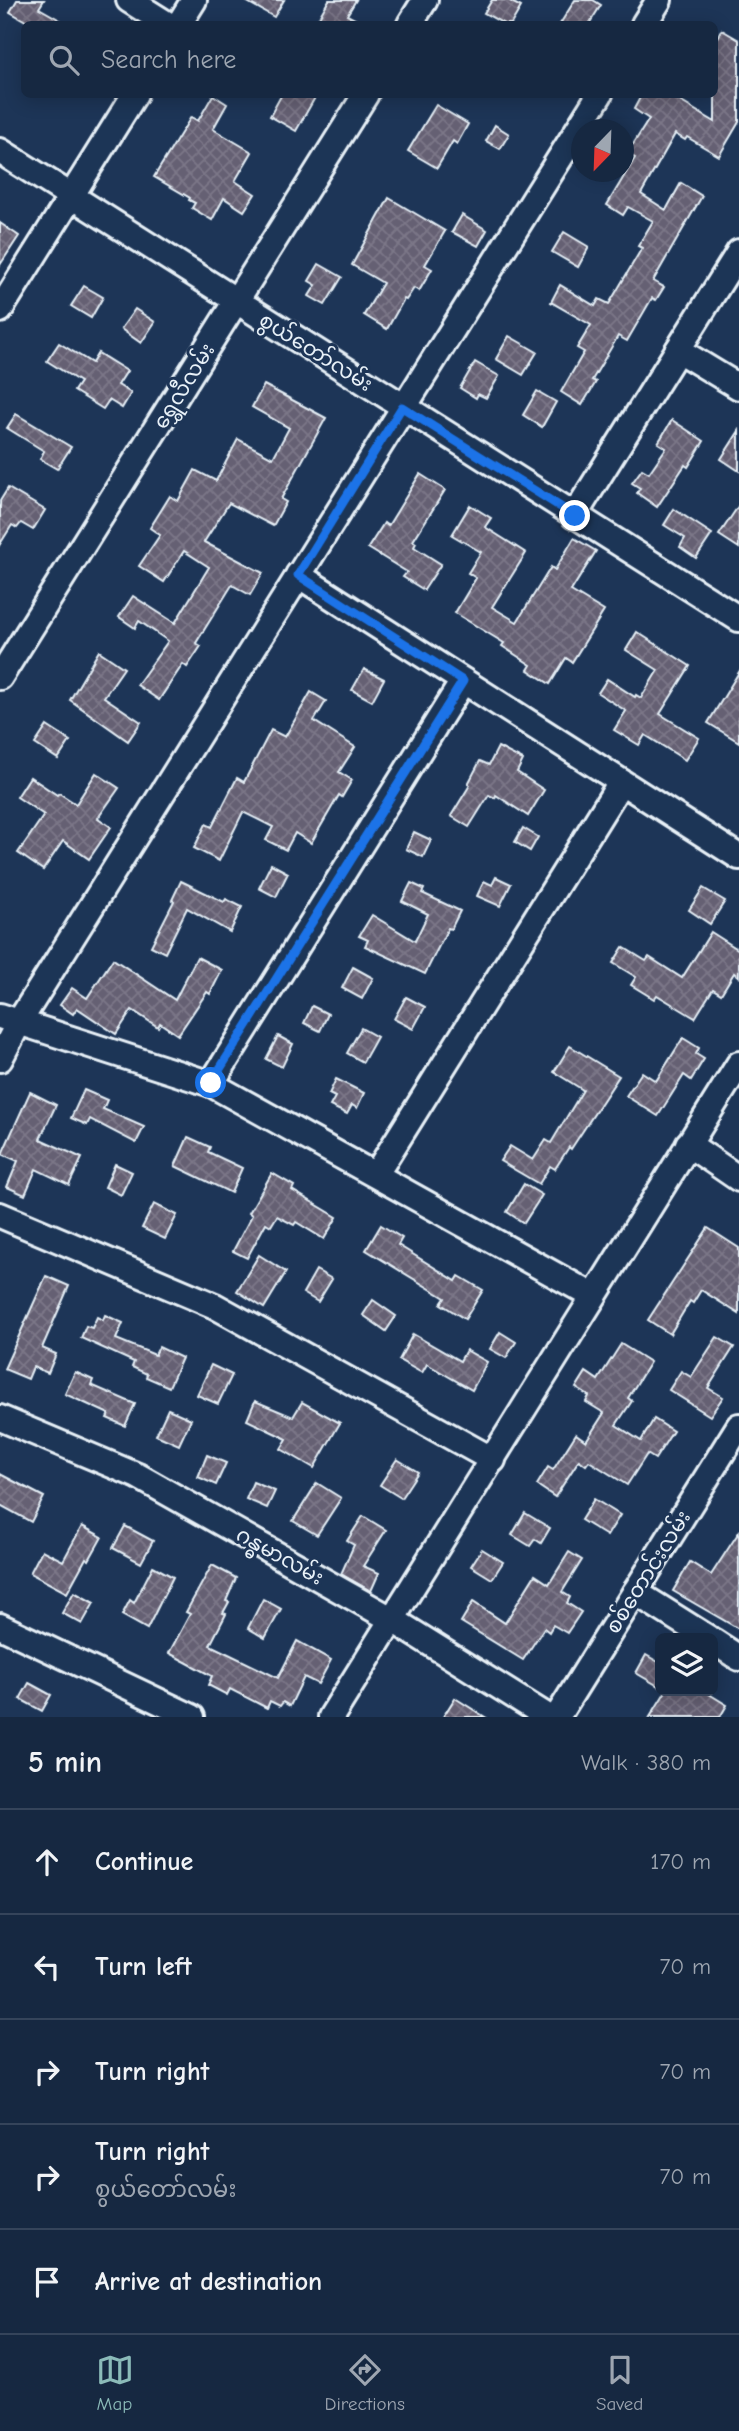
<!DOCTYPE html>
<meta charset="utf-8">
<style>
body{margin:0;font-family:"Comic Neue","Noto Sans Myanmar",sans-serif;background:#23344c;color:#f1f3f6}
.controls{position:absolute;right:21px;bottom:21px;display:grid;overflow:hidden;border-radius:10px;box-shadow:0 4px 18px #0003}
.controls button{width:63px;height:63px;display:grid;place-items:center;padding:0;border:0;border-bottom:2px solid #35445a;background:#162841;color:#f1f3f6;font:35px sans-serif}
.compass{position:absolute;left:571px;top:119px;width:63px;height:63px;border-radius:50%;background:#162841;box-shadow:0 4px 18px #0003;rotate:203deg}
.stop{position:absolute;width:21px;height:21px;margin:-16px;border:5px solid #1a73e8;border-radius:50%;background:#fff}
.stop.end{background:#1a73e8;border-color:#fff;box-shadow:0 2px 7px #0008}
.list{margin:0;padding:0;list-style:none}
h2{display:flex;justify-content:space-between;align-items:center;height:91px;margin:0;padding:0 28px;font-size:30px}
h2 small{font-size:23px;font-weight:400;color:#9ea6b1}
.list li{display:grid;grid-template-columns:46px 1fr auto;gap:21px;align-items:center;box-sizing:border-box;height:105px;padding:0 28px;border-top:2px solid #35445a}
.list b{display:block;font-size:26px;white-space:nowrap}
.list p{margin:0;font-size:23px;white-space:nowrap;color:#9ea6b1}
.list em{font-size:23px;font-style:normal;color:#9ea6b1}
.icon{flex:none;width:38px;height:38px;fill:none;stroke:currentColor;stroke-width:2;stroke-linecap:round;stroke-linejoin:round}
.map{position:relative;flex:none;width:739px;height:1717px;overflow:hidden}
.search{position:absolute;background:#162841;box-shadow:0 4px 18px #0003;left:21px;right:21px;top:21px;height:77px;display:flex;align-items:center;gap:18px;box-sizing:border-box;padding:0 24px;border-radius:10px;color:#9ea6b1;font-size:26px}
.sheet{height:616px;background:#162841}
nav{display:flex;justify-content:space-around;align-items:center;box-sizing:border-box;height:98px;border-top:2px solid #35445a;background:#162841;font-size:19px;color:#9ea6b1}
nav a{display:grid;justify-items:center;gap:4px}
nav .on{color:#8bbbb9}
.map>svg:first-child{display:block}
</style>
<div class="map">
<svg width="739" height="1717" viewBox="0 0 739 1717">
<defs>
<pattern id="building-cross-hatch" width="8" height="8" patternUnits="userSpaceOnUse" patternTransform="scale(1.75)"><rect width="8" height="8" fill="#656073"/><path d="M0 0l8 8M0 8l8-8" fill="none" stroke="#7b7788"/></pattern>
</defs>
<rect width="100%" height="100%" fill="#1d3557"/>
<filter id="ink" filterUnits="userSpaceOnUse"><feTurbulence type="fractalNoise" baseFrequency=".0143" numOctaves="2"/><feDisplacementMap in="SourceGraphic" scale="14" xChannelSelector="R" yChannelSelector="G"/><feConvolveMatrix kernelMatrix="1 2 1 2 8 2 1 2 1" color-interpolation-filters="sRGB"/></filter>
<g filter="url(#ink)">
<g fill="url(#building-cross-hatch)" stroke="#e8f1f8" stroke-width="2">
<polygon points="17,0 44,0 39,8 67,24 31,24 10,12"/>
<polygon points="244,0 284,0 274,17"/>
<polygon points="329,0 356,0 347,15 364,24 315,24"/>
<polygon points="492,0 508,0 521,7 511,24 504,24 484,13"/>
<polygon points="575,0 593,0 601,5 589,24 560,24"/>
<polygon points="722,30 739,40 739,122 719,156 687,137 685,140 675,134 641,194 666,210 681,183 702,196 653,281 664,287 656,300 652,298 627,341 618,336 592,380 596,382 582,405 561,392 584,352 577,348 591,325 551,302 560,285 595,306 599,299 609,304 642,248 638,246 653,221 628,207 623,215 607,205 635,158 627,154 649,119 634,109 642,94 668,94 715,122 715,43"/>
<polygon points="282,94 317,94 296,131 270,116"/>
<polygon points="213,95 227,104 213,129 252,152 235,181 255,194 244,211 224,198 212,220 192,208 195,203 189,200 190,198 154,177 191,117 198,121"/>
<polygon points="436,105 468,124 457,144 453,141 437,168 408,151"/>
<polygon points="495,125 509,134 500,149 486,141"/>
<polygon points="389,198 445,231 425,265 432,269 419,291 414,288 406,300 404,299 387,329 364,315 383,283 352,265"/>
<polygon points="462,215 487,230 478,246 452,232"/>
<polygon points="0,223 19,236 0,265"/>
<polygon points="564,232 589,247 578,267 552,252"/>
<polygon points="319,264 342,277 325,305 309,296 316,285 309,281"/>
<polygon points="84,286 103,297 91,318 71,306"/>
<polygon points="135,309 155,322 141,343 121,329"/>
<polygon points="509,336 537,352 523,375 496,359"/>
<polygon points="59,343 92,363 98,353 127,371 118,385 131,393 122,408 109,400 103,409 74,391 80,382 47,361"/>
<polygon points="475,362 499,376 486,398 478,394 476,398 460,388"/>
<polygon points="264,385 326,418 281,499 286,502 273,526 229,503 204,542 263,573 250,595 232,585 196,643 201,646 187,667 183,664 159,700 137,685 168,641 139,621 135,628 119,617 133,596 175,623 209,567 184,551 164,582 139,566 160,535 150,528 170,496 178,501 195,470 216,481 238,439 273,458 289,428 252,407"/>
<polygon points="537,391 556,402 542,427 523,415"/>
<polygon points="16,414 71,447 57,469 40,459 44,451 7,428"/>
<polygon points="672,420 704,441 688,467 685,465 657,507 637,493 640,488 632,483 642,469 649,473 666,448 658,443"/>
<polygon points="739,431 739,471 721,459"/>
<polygon points="420,474 445,490 413,541 416,543 414,547 441,564 424,590 403,577 407,572 368,548 384,523 388,526"/>
<polygon points="8,488 45,510 33,530 21,523 17,528 12,525 0,544 0,501"/>
<polygon points="470,505 491,518 485,527 526,553 492,607 517,622 551,567 555,570 574,538 596,551 571,591 604,611 572,662 566,658 550,684 528,670 531,665 502,646 504,643 455,613 476,578 468,573 481,552 452,535"/>
<polygon points="739,505 739,548 719,535"/>
<polygon points="674,509 712,534 696,558 680,547 685,538 664,525"/>
<polygon points="637,632 690,666 660,714 699,738 685,760 645,735 639,745 614,730 626,711 598,693 607,679 635,697 636,695 641,698 658,670 626,650"/>
<polygon points="99,651 124,668 104,697 141,722 128,741 70,700"/>
<polygon points="364,669 384,679 372,701 352,690"/>
<polygon points="739,672 739,742 708,723"/>
<polygon points="311,692 326,701 314,721 355,747 339,772 352,780 342,797 339,795 311,843 295,833 286,850 266,840 273,827 243,812 219,861 194,848 206,824 212,827 237,778 244,782 271,730 285,737"/>
<polygon points="47,726 70,741 58,759 35,744"/>
<polygon points="498,747 523,760 517,772 544,790 528,816 496,795 495,798 489,795 469,827 451,816 470,785 468,784 480,761 489,765"/>
<polygon points="96,773 119,788 98,818 111,827 89,859 63,841 43,870 18,853 44,815 17,797 30,777 57,795 59,793 76,804"/>
<polygon points="523,828 538,837 530,851 515,842"/>
<polygon points="414,832 431,840 423,857 406,849"/>
<polygon points="271,864 288,873 276,897 259,888"/>
<polygon points="496,877 511,884 500,906 477,896 484,881 492,885"/>
<polygon points="181,881 224,902 226,899 242,907 230,932 187,908 165,953 151,946 174,901 172,900"/>
<polygon points="411,883 424,889 422,893 460,911 451,929 448,928 425,974 365,946 368,940 359,936 372,915 415,941 428,914 402,901"/>
<polygon points="703,888 725,901 710,924 689,910"/>
<polygon points="711,932 739,950 739,977 734,973 721,994 713,989 695,1018 657,995 654,999 631,985 636,977 613,963 623,947 646,961 649,957 682,978"/>
<polygon points="197,957 222,970 210,994 207,992 178,1035 160,1023 158,1027 132,1010 116,1034 77,1008 73,1014 60,1005 72,988 87,998 113,959 175,1000"/>
<polygon points="353,967 373,978 362,999 342,988"/>
<polygon points="406,997 425,1007 413,1029 394,1019"/>
<polygon points="312,1006 328,1014 320,1031 304,1023"/>
<polygon points="361,1028 377,1037 363,1062 347,1053"/>
<polygon points="278,1036 293,1044 282,1067 266,1059"/>
<polygon points="683,1038 699,1048 696,1054 704,1059 691,1080 684,1075 658,1116 626,1096 642,1072 656,1081"/>
<polygon points="570,1046 619,1076 571,1149 569,1147 555,1169 550,1166 539,1184 500,1161 510,1146 533,1160 546,1140 551,1143 583,1090 554,1072"/>
<polygon points="336,1079 364,1093 357,1108 352,1105 347,1114 330,1106 335,1097 329,1094"/>
<polygon points="84,1090 107,1100 103,1109 144,1127 136,1143 90,1119 87,1125 71,1118"/>
<polygon points="30,1092 56,1105 40,1139 82,1158 69,1185 36,1169 25,1195 7,1187 18,1161 2,1154"/>
<polygon points="188,1137 210,1147 208,1152 242,1168 231,1193 175,1166"/>
<polygon points="115,1164 132,1172 121,1195 105,1187"/>
<polygon points="272,1173 294,1186 292,1190 337,1217 324,1239 296,1222 294,1225 277,1216 271,1226 266,1223 247,1258 233,1251 252,1215 249,1213"/>
<polygon points="524,1184 542,1195 524,1223 507,1212"/>
<polygon points="154,1204 177,1215 165,1239 142,1228"/>
<polygon points="381,1225 402,1238 398,1245 456,1281 459,1276 483,1290 465,1319 441,1304 445,1298 366,1250"/>
<polygon points="708,1228 739,1248 739,1314 701,1290 693,1303 690,1301 670,1334 648,1320"/>
<polygon points="259,1255 286,1272 264,1308 237,1291"/>
<polygon points="316,1270 332,1279 318,1302 303,1293"/>
<polygon points="46,1276 69,1286 42,1348 56,1354 48,1373 33,1367 28,1379 4,1369"/>
<polygon points="373,1300 396,1316 386,1331 363,1315"/>
<polygon points="105,1315 123,1323 116,1339 155,1355 159,1347 182,1358 169,1387 146,1377 147,1374 132,1367 134,1362 81,1338 86,1326 92,1328 97,1317 103,1320"/>
<polygon points="500,1332 516,1342 506,1358 490,1349"/>
<polygon points="413,1334 460,1361 466,1350 487,1362 472,1390 427,1364 422,1373 399,1360"/>
<polygon points="717,1337 734,1347 708,1388 723,1397 710,1416 669,1390 681,1371 691,1377"/>
<polygon points="621,1344 650,1362 628,1398 632,1401 616,1425 641,1441 654,1419 673,1431 655,1459 647,1454 627,1485 589,1461 586,1465 579,1460 555,1497 537,1485 548,1467 553,1470 576,1434 586,1441 604,1413 586,1402 589,1396 576,1388 586,1372 598,1380"/>
<polygon points="211,1365 232,1375 218,1404 197,1395"/>
<polygon points="75,1372 93,1380 91,1385 135,1404 125,1426 107,1418 109,1414 65,1394"/>
<polygon points="255,1401 293,1417 302,1402 340,1423 314,1468 281,1449 287,1439 247,1420"/>
<polygon points="168,1409 191,1419 179,1445 156,1435"/>
<polygon points="207,1455 226,1463 216,1485 198,1477"/>
<polygon points="397,1459 418,1472 401,1498 380,1485"/>
<polygon points="0,1474 44,1497 31,1522 0,1505"/>
<polygon points="253,1482 275,1491 267,1508 246,1499"/>
<polygon points="317,1483 341,1498 317,1535 293,1521"/>
<polygon points="594,1499 620,1515 607,1536 581,1520"/>
<polygon points="525,1513 550,1528 541,1543 535,1539 530,1546 512,1535"/>
<polygon points="363,1516 386,1530 363,1566 379,1573 371,1591 341,1574 354,1545 347,1541"/>
<polygon points="82,1526 102,1537 89,1560 86,1558 67,1593 30,1573 42,1550 63,1561"/>
<polygon points="125,1526 153,1541 141,1563 113,1548"/>
<polygon points="739,1532 739,1629 673,1591 690,1562 711,1575"/>
<polygon points="482,1549 503,1562 492,1579 471,1566"/>
<polygon points="569,1552 582,1560 562,1592 570,1597 567,1603 581,1612 567,1633 553,1625 549,1632 544,1628 523,1660 461,1622 473,1602 505,1623 535,1575 549,1584"/>
<polygon points="212,1565 236,1578 226,1601 229,1602 223,1613 226,1614 210,1645 278,1678 297,1641 331,1660 318,1684 304,1677 290,1706 283,1702 280,1706 270,1701 267,1708 230,1689 227,1695 208,1685 212,1676 169,1653 190,1614 186,1612"/>
<polygon points="153,1566 173,1577 147,1629 122,1615 130,1600 134,1603"/>
<polygon points="74,1592 94,1603 82,1624 62,1613"/>
<polygon points="263,1599 281,1609 265,1638 248,1628"/>
<polygon points="646,1655 660,1663 660,1687 636,1673"/>
<polygon points="29,1683 51,1695 42,1711 20,1699"/>
<polygon points="666,1691 704,1691 727,1705 720,1717 650,1717"/>
<polygon points="455,1698 485,1717 443,1717"/>
</g>
<g fill="none" stroke-linecap="round" stroke-linejoin="round">
<g stroke="#e8f1f8" stroke-width="30">
<g id="minor">
<polyline points="129,0 167,24"/>
<polyline points="179,24 194,0"/>
<polyline points="410,24 425,0"/>
<polyline points="644,24 659,0"/>
<polyline points="0,151 739,619"/>
<polyline points="0,310 135,94"/>
<polyline points="678,350 739,387"/>
<polyline points="574,516 739,252"/>
<polyline points="298,575 739,857"/>
<polyline points="0,677 366,94"/>
<polyline points="0,1016 211,1084 593,1296"/>
<polyline points="0,1059 19,1022 600,94"/>
<polyline points="211,1084 463,681"/>
<polyline points="688,1144 739,1179"/>
<polyline points="376,1174 621,782"/>
<polyline points="0,1215 215,1306 493,1460"/>
<polyline points="0,1418 138,1476 393,1620 548,1717"/>
<polyline points="635,1592 708,1638"/>
<polyline points="0,1626 192,1717"/>
<polyline points="713,1641 739,1658"/>
<polyline points="331,1717 739,1064"/>
<polyline points="557,1717 739,1426"/>
</g>
</g>
<use href="#minor" stroke="#1d3557" stroke-width="24"/>
</g>
</g>
<g fill="none" stroke-linecap="round" stroke-linejoin="round" filter="url(#ink)">
<polyline stroke="#1a73e8" stroke-width="9" points="211,1083 463,681 298,575 402,407 575,516"/>
</g>
<g text-anchor="middle" stroke-width="6" stroke-linejoin="round" paint-order="stroke">
<g font-size="21" fill="#e8f1f8" stroke="#1d3557">
<text transform="translate(316 352) rotate(32)" y="7">စွယ်တော်လမ်း</text>
<text transform="translate(184 386) rotate(-58)" y="7">ရွှေလီလမ်း</text>
<text transform="translate(280 1556) rotate(29)" y="7">ဂန္ဓမာလမ်း</text>
<text transform="translate(648 1572) rotate(-58)" y="7">စစ်တောင်းလမ်း</text>
</g>
</g>
</svg>
<div class="controls">
<button><svg class="icon" aria-label="layers" viewBox="0 0 24 24"><path d="M12 4l9 5-9 5-9-5zM3 14l9 5 9-5"/></svg></button>
</div>
<svg class="compass" viewBox="-18 -18 36 36"><path d="M0-13l5 13h-10z" fill="#e53935"/><path d="M0 13l5-13h-10z" fill="#9ea6b1"/></svg>
<div class="stop" style="left:211px;top:1083px"></div>
<div class="stop end" style="left:575px;top:516px"></div>
<div class="search"><svg class="icon" aria-label="search" viewBox="0 0 24 24"><circle cx="10" cy="10" r="6"/><path d="M15 15l6 6"/></svg>Search here</div>
</div>
<section class="sheet">
<h2>5 min<small>Walk · 380 m</small></h2>
<ul class="list">
<li><svg class="icon" aria-label="ahead" viewBox="0 0 24 24"><path d="M12 20V5M6 11l6-6 6 6"/></svg><div><b>Continue</b></div><em>170 m</em></li>
<li><svg class="icon" aria-label="left" viewBox="0 0 24 24"><path d="M17 20v-9H6M10 6l-5 5 5 5"/></svg><div><b>Turn left</b></div><em>70 m</em></li>
<li><svg class="icon" aria-label="right" viewBox="0 0 24 24"><path d="M7 20v-9h11M14 6l5 5-5 5"/></svg><div><b>Turn right</b></div><em>70 m</em></li>
<li><svg class="icon" aria-label="right" viewBox="0 0 24 24"><path d="M7 20v-9h11M14 6l5 5-5 5"/></svg><div><b>Turn right</b><p>စွယ်တော်လမ်း</p></div><em>70 m</em></li>
<li><svg class="icon" aria-label="arrive" viewBox="0 0 24 24"><path d="M6 21V4h12l-3 4 3 4H6"/></svg><div><b>Arrive at destination</b></div></li>
</ul>
</section>
<nav>
<a class="on"><svg class="icon" aria-label="map" viewBox="0 0 24 24"><path d="M3 6l6-2 6 2 6-2v14l-6 2-6-2-6 2zM9 4v14M15 6v14"/></svg>Map</a>
<a><svg class="icon" aria-label="directions" viewBox="0 0 24 24"><path d="M12 3l9 9-9 9-9-9zM9 14v-3h6M13 9l2 2-2 2"/></svg>Directions</a>
<a><svg class="icon" aria-label="saved" viewBox="0 0 24 24"><path d="M7 4h10v16l-5-4-5 4z"/></svg>Saved</a>
</nav>
